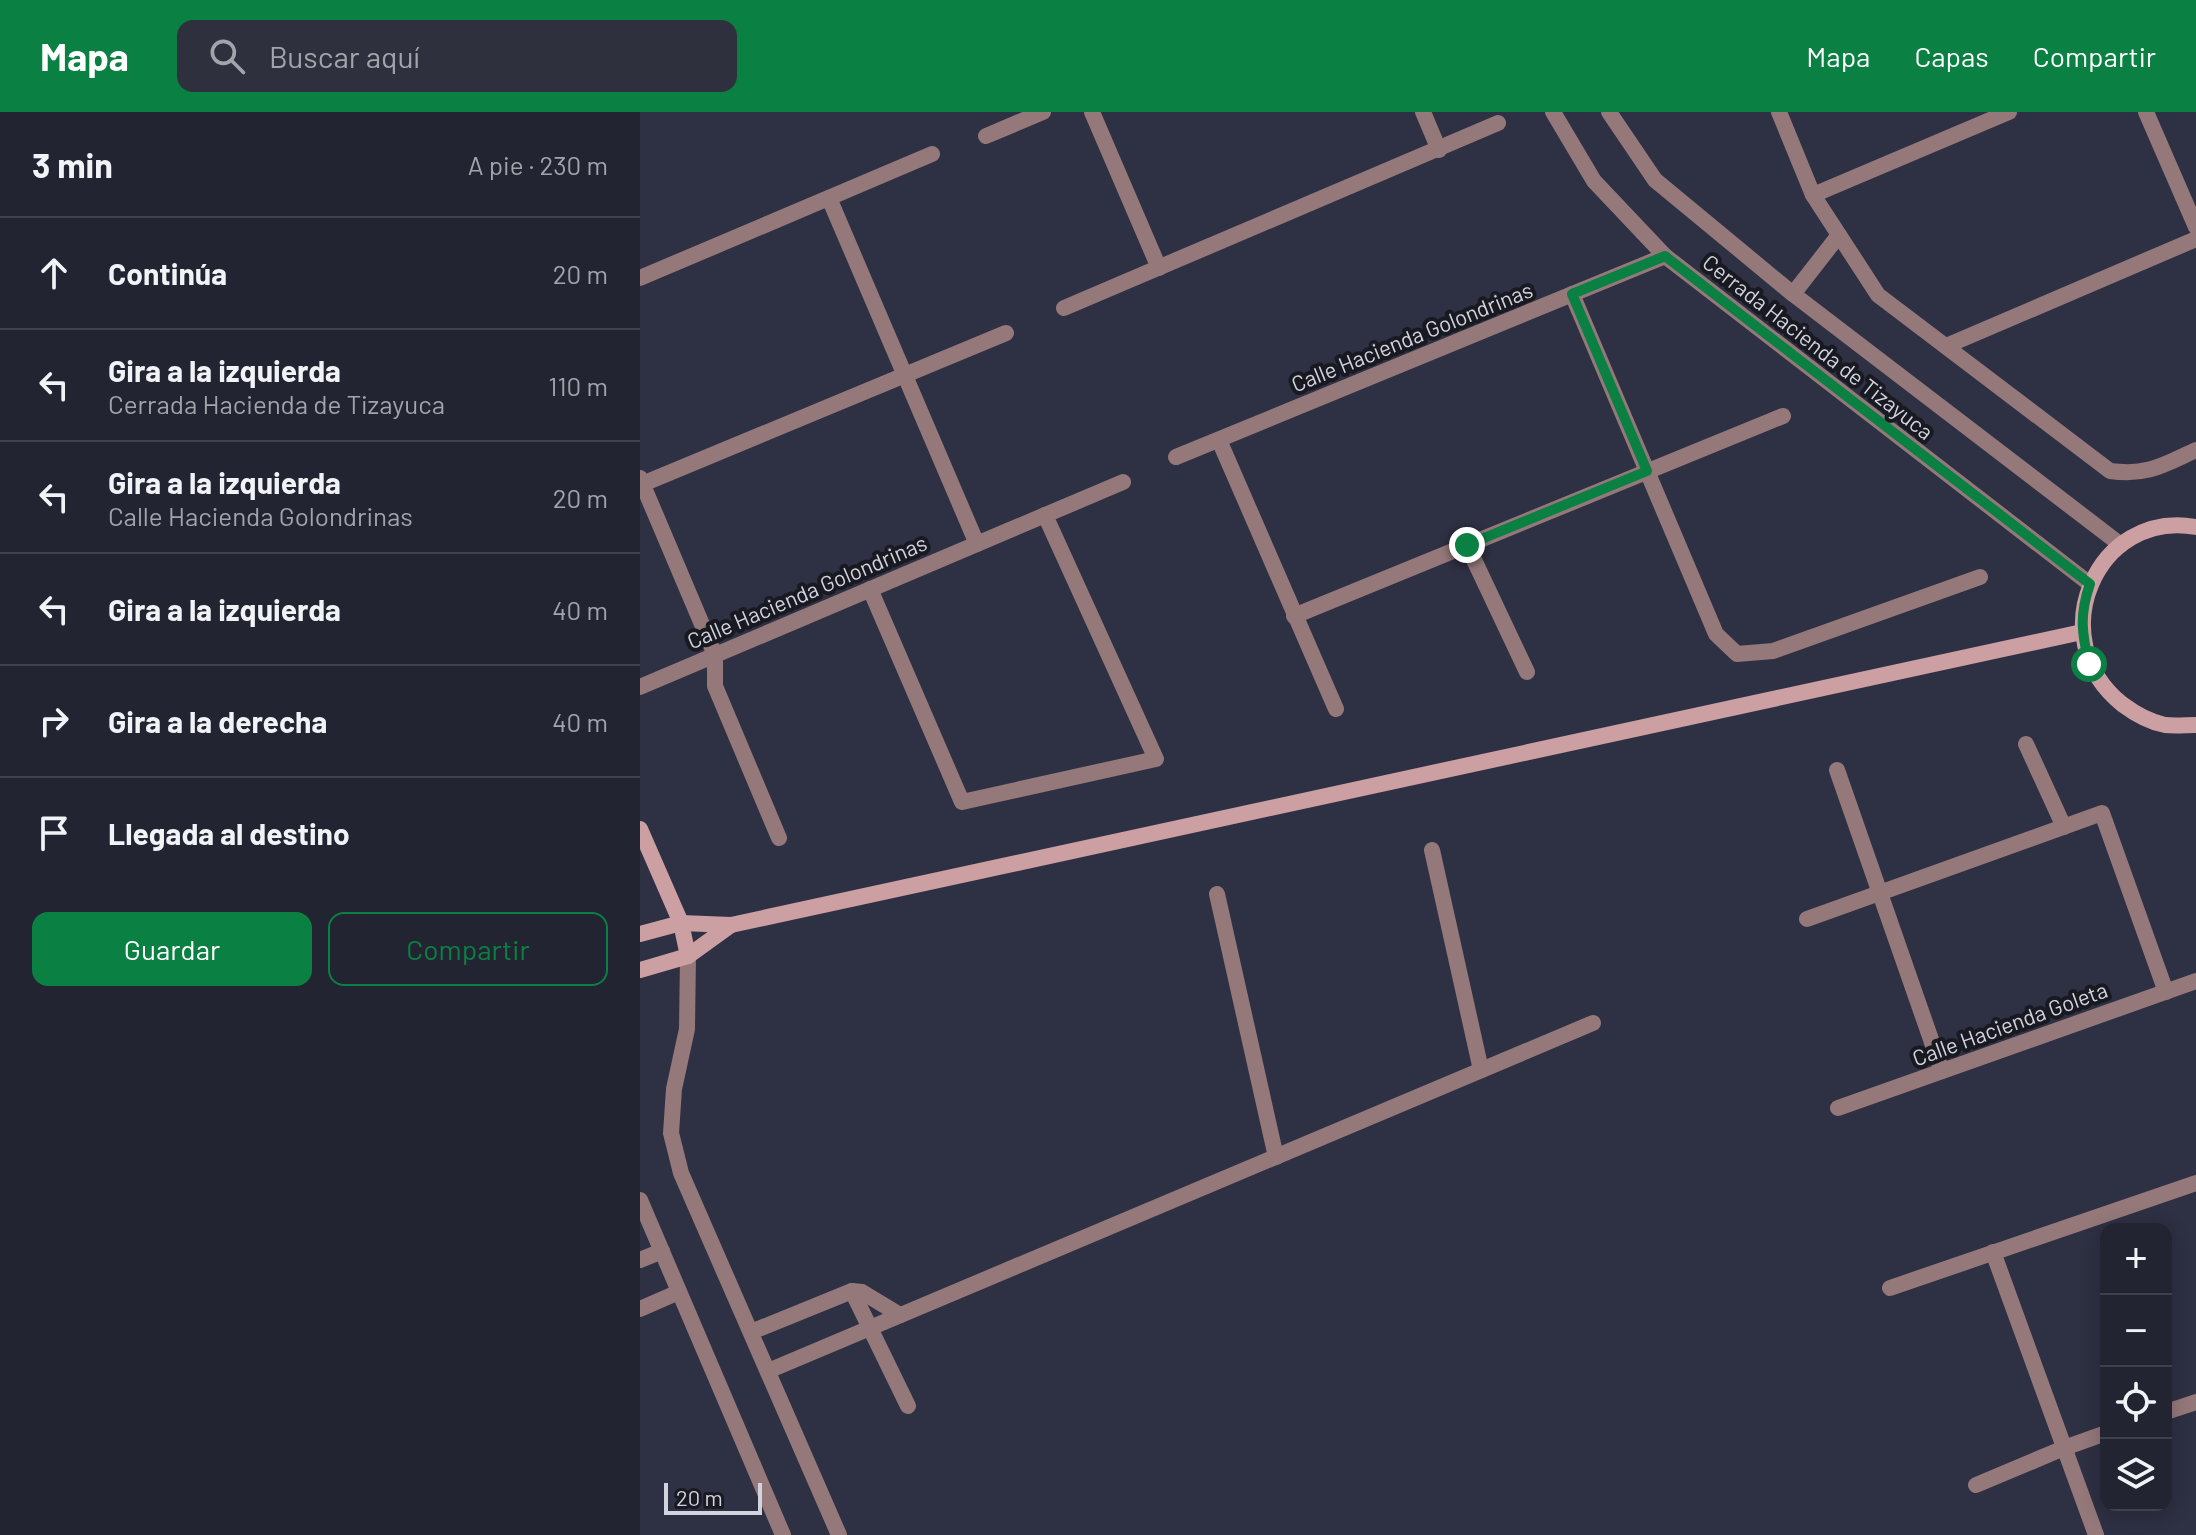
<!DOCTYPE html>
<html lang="es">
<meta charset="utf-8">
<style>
body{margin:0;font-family:Barlow,sans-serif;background:#2e303e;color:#f1f3f6}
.controls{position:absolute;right:24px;bottom:24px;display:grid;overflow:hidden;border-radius:16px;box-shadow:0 4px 20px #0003}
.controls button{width:72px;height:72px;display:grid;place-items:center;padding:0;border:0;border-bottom:2px solid #3f414d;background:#222432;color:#f1f3f6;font:40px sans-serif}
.scale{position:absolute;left:24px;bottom:20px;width:98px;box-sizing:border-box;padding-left:8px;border:4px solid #d1d3df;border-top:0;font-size:22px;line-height:28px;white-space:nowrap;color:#d1d3df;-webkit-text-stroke:6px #181921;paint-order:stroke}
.stop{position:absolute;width:24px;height:24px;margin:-18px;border:6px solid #0b8043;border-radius:50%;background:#fff}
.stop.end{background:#0b8043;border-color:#fff;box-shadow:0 2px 8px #0008}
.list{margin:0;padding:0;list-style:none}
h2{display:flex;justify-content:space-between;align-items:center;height:104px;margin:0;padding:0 32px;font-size:34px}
h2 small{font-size:26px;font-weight:400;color:#a2a4ac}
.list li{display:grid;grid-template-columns:52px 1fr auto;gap:24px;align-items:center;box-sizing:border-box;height:112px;padding:0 32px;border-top:2px solid #3f414d}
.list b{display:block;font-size:30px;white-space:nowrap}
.list p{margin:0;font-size:26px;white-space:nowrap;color:#a2a4ac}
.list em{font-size:26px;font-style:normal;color:#a2a4ac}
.actions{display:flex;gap:16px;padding:24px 32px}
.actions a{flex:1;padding:18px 0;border:2px solid #0b8043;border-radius:16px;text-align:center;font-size:28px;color:#0b8043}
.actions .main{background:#0b8043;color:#fff}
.icon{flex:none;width:44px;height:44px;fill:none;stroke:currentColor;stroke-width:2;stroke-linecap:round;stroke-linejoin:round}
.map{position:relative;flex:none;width:1556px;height:1423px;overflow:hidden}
header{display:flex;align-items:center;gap:48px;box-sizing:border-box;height:112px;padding:0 40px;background:#0b8043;color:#fff}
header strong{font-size:38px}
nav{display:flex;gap:44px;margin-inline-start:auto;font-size:28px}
.search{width:560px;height:72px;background:#2e303e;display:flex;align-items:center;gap:20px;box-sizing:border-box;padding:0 28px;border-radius:16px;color:#a2a4ac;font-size:30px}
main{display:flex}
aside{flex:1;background:#222432}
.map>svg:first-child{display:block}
</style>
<header>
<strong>Mapa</strong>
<div class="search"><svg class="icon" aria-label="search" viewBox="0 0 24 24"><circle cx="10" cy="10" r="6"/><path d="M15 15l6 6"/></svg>Buscar aquí</div>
<nav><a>Mapa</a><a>Capas</a><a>Compartir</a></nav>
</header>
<main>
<aside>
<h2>3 min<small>A pie · 230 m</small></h2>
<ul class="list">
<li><svg class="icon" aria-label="ahead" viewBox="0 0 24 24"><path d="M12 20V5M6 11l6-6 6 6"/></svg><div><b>Continúa</b></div><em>20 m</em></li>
<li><svg class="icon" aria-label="left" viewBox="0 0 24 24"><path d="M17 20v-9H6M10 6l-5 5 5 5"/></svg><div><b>Gira a la izquierda</b><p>Cerrada Hacienda de Tizayuca</p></div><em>110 m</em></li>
<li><svg class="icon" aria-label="left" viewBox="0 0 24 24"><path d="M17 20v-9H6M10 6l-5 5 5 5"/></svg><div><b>Gira a la izquierda</b><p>Calle Hacienda Golondrinas</p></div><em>20 m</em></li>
<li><svg class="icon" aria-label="left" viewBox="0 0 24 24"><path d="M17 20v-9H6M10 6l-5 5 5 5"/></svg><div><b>Gira a la izquierda</b></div><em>40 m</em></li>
<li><svg class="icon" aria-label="right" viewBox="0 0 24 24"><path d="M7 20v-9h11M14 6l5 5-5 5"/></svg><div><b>Gira a la derecha</b></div><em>40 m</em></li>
<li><svg class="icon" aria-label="arrive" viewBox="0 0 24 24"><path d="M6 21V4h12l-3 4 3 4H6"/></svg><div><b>Llegada al destino</b></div></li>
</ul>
<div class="actions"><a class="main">Guardar</a><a>Compartir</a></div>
</aside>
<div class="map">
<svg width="1556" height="1423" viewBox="0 0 1556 1423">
<rect width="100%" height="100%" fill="#2e3043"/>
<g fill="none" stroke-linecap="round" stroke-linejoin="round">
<g stroke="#94787a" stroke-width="16">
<polyline points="452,0 519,156"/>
<polyline points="783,0 799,38"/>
<polyline points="913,0 954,69 1025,144 1450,472"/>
<polyline points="969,0 1015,68 1153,182 1481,433"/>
<path d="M1139,0L1173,83L1238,183L1470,359C1508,364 1523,353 1556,338"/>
<polyline points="1506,0 1556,115"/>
<polyline points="346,24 403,0"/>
<polyline points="1173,83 1369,0"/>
<polyline points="189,86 337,432"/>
<polyline points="0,166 292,42"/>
<polyline points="932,182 1076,522 1097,542 1133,539 1340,465"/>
<polyline points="1153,182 1199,123"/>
<polyline points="424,196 858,11"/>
<polyline points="1306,234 1556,127"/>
<polyline points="579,328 696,597"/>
<polyline points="536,345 1025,144"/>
<polyline points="0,366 75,543 75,574 139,726"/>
<polyline points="0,373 366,221"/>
<polyline points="827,433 887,560"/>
<polyline points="230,477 322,690 516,647 405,403"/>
<polyline points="654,504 1143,304"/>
<polyline points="0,575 483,370"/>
<polyline points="1386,632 1424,715"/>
<polyline points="1197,658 1302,959"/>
<polyline points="792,738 841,958"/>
<polyline points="577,782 636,1045"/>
<polyline points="1167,807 1462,701 1526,880"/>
<polyline points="48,844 47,917 34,977 31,1021 41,1061 199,1423"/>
<polyline points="1198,996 1556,869"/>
<polyline points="0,1088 143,1423"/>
<polyline points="1353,1140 1456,1423"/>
<polyline points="0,1148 22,1139"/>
<polyline points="1250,1176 1556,1071"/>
<polyline points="212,1179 268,1294"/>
<polyline points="0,1197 39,1180"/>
<polyline points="111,1220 212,1179 222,1180 260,1203"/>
<polyline points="128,1259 953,911"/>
<polyline points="1526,1300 1556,1290"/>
<polyline points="1336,1373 1424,1336 1466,1321"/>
</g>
<g stroke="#cc9fa2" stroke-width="16">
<path d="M1556,415C1456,397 1401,527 1482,592C1494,601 1510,610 1525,613C1535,614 1546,613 1556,613"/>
<polyline points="0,717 41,811 48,844"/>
<polyline points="0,822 41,811 91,813 1442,520"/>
<polyline points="0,858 48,844 91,813"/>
</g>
</g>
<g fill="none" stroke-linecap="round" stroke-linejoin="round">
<path stroke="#0b8043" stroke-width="10" d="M827,433L1007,359L932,182L1025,144L1450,472C1439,503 1442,522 1449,552"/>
</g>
<g text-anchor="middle" stroke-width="8" stroke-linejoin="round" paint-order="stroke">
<g font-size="22" fill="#d1d3df" stroke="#181921">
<text transform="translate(772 225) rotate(-22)" y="8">Calle Hacienda Golondrinas</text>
<text transform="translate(1178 235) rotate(38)" y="8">Cerrada Hacienda de Tizayuca</text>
<text transform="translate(167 480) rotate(-23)" y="8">Calle Hacienda Golondrinas</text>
<text transform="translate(1370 912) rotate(-20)" y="8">Calle Hacienda Goleta</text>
</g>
</g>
</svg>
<div class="controls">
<button>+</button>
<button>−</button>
<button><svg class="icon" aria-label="locate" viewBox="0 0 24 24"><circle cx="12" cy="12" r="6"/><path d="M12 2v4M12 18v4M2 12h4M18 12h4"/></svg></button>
<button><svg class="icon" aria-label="layers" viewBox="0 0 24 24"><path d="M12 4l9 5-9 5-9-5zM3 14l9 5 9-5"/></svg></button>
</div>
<div class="scale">20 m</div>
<div class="stop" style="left:1449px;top:552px"></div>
<div class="stop end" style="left:827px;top:433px"></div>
</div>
</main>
